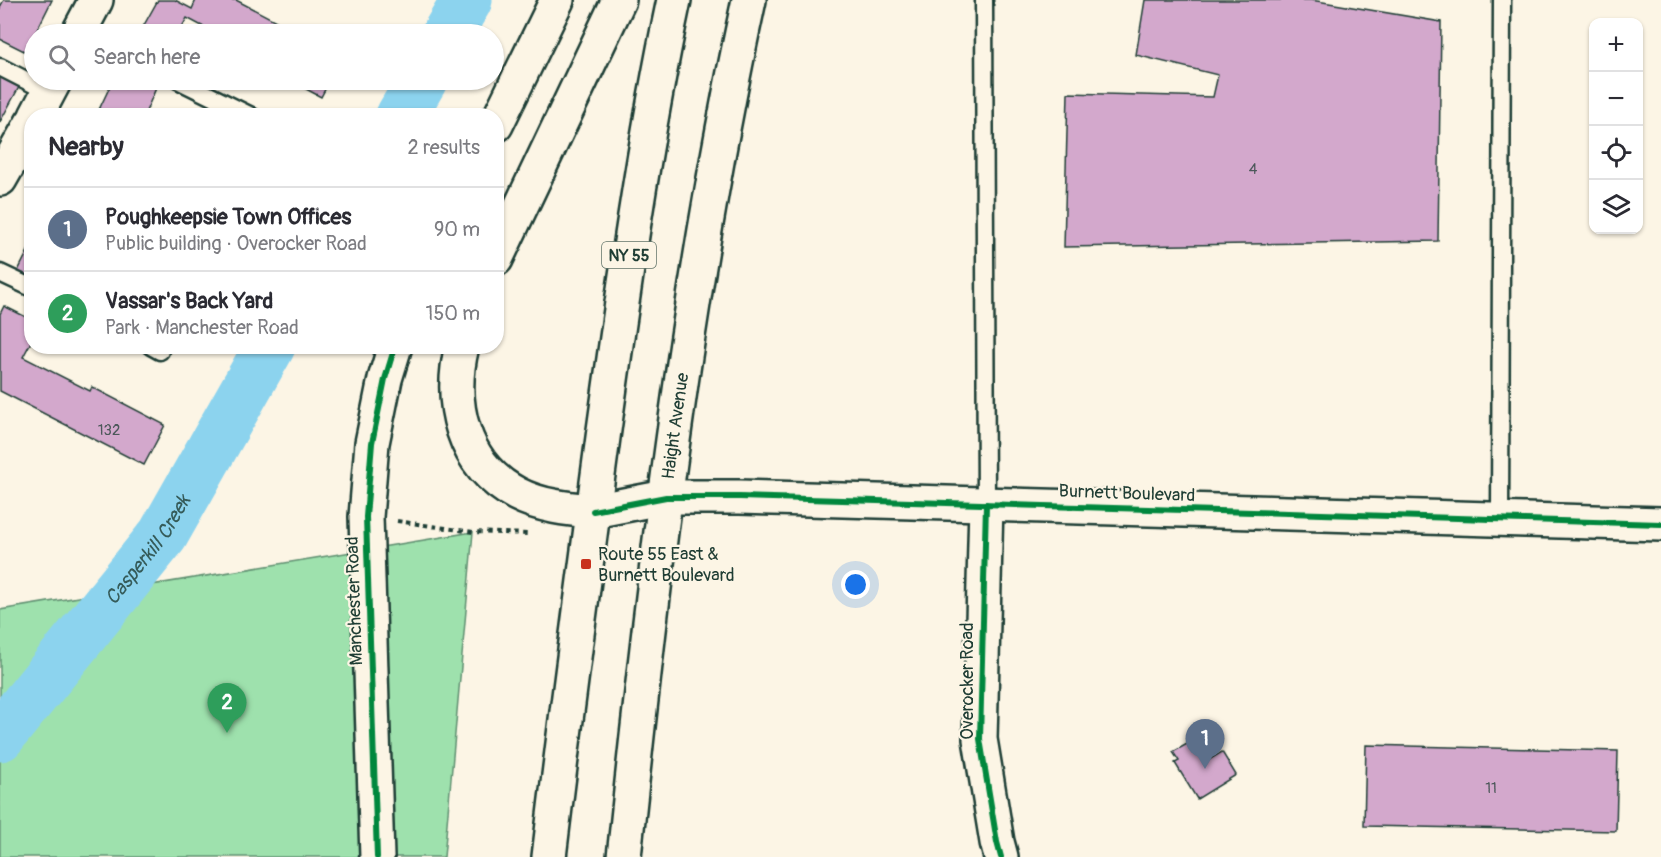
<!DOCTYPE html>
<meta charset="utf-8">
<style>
body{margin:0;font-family:Pangolin,sans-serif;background:#f2f2f3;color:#2b2b33}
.controls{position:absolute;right:18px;top:18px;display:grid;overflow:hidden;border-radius:12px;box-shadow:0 2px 4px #0004}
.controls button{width:54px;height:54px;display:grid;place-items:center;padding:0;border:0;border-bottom:2px solid #e1e1e2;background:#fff;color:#2b2b33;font:30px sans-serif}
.you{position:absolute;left:856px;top:585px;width:21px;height:21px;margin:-15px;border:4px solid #fff;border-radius:50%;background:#1a73e8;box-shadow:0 0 0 9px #1a73e833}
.badge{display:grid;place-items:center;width:39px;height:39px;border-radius:50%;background:#d93025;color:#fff;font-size:20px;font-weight:700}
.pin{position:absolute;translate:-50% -50px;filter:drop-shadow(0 2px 3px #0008)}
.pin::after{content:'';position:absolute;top:32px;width:21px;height:18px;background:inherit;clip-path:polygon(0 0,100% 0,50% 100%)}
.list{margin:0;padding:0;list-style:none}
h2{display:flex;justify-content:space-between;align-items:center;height:78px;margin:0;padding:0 24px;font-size:26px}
h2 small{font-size:20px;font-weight:400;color:#7c7c81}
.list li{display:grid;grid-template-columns:39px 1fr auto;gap:18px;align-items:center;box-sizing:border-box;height:84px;padding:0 24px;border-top:2px solid #e1e1e2}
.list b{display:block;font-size:22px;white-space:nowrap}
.list p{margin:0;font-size:20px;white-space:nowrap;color:#7c7c81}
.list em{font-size:20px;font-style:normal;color:#7c7c81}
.icon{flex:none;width:33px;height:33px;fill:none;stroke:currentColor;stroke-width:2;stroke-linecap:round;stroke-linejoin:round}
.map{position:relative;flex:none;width:1661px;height:857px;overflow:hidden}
.search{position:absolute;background:#fff;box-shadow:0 2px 4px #0004;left:24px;top:24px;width:480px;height:66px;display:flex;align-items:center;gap:15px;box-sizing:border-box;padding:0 21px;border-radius:33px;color:#7c7c81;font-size:22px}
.panel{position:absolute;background:#fff;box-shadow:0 2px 4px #0004;left:24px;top:108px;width:480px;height:246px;border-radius:24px}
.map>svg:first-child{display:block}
</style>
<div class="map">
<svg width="1661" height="857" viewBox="0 0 1661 857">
<rect width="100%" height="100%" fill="#fcf5e5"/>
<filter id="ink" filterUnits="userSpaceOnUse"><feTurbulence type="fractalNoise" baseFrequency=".0167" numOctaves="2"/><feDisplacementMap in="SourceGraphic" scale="12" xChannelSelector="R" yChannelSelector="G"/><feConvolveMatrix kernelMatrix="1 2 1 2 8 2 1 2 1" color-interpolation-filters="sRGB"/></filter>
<g filter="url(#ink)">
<polygon fill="#9ee1ad" stroke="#5e8f70" stroke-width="1.5" points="473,532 444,857 0,857 0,610"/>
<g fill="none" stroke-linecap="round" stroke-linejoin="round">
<g stroke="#8cd3ee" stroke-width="51">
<polyline points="447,34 467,0"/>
<polyline points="401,116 422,80"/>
<path id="s1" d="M0,736L163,535L270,346"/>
</g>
</g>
<g fill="#d3a8cc" stroke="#1f3d34" stroke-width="1.5">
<polygon points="4,0 52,0 26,52 0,39 0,7"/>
<polygon points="158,0 175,0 192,9 196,0 236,0 278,22 276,25 295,34 217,34 187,18 178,34 139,34"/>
<polygon points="1145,0 1311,0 1441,22 1438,241 1064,247 1068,93 1213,97 1218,75 1136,55"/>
<polygon points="0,77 19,87 0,122"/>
<polygon points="113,80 139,80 156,88 144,116 96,116"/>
<polygon points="289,80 330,80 321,97"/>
<polygon points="32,243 32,282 16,275"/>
<polygon points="4,306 32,320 32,340 23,357 90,391 92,387 165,425 144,465 0,391 0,314"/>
<polygon points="1194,740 1207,761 1222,752 1236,775 1197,799 1175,763 1179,761 1173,752"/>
<polygon points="1366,745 1618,751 1616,831 1364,826"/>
</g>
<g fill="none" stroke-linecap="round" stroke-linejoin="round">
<g stroke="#1f3d34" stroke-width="21">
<g id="lane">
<polyline points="984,0 986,504"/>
<polyline points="0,67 49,92"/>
<polyline points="178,80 251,116"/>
<polyline points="0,273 32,288"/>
<polyline points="151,346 160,351"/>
<polyline points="1500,519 1502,0"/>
</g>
</g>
<g stroke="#1f3d34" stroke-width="38">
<g id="street">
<polyline points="78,34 96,0"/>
<polyline points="36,116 55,80"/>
<polyline points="496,125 557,0"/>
<polyline points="0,179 32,123"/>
<polyline points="986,504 980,739 997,842 1001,857"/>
<polyline points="377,857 366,517 372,443 385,379 395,346"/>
</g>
</g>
<g stroke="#1f3d34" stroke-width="38">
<polyline id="secondary" points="593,511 666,497 740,497 1661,524"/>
</g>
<g stroke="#1f3d34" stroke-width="38">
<g id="primary">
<polyline points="496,259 619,0"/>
<path d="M462,346C448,403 462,465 517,494C540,506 568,509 593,511"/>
<path d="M549,857C566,714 585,572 604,430C624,286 644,142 674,0"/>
<path id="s2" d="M624,857C654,570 688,282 749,0"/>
</g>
</g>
<polyline stroke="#1f3d34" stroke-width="4" stroke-dasharray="4.5 4.5" stroke-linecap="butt" points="397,521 473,532 529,534"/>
<use href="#lane" stroke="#fcf5e5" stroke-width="16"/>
<use href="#street" stroke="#fcf5e5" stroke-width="33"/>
<use href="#secondary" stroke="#fcf5e5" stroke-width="33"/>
<use href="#primary" stroke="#fcf5e5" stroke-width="33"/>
<g stroke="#fcf5e5" stroke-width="10">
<g id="cycleway">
<polyline points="986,504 980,739 997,842 1001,857"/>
<polyline points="593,511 666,497 740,497 1661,524"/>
<polyline points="377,857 366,517 372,443 385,379 395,346"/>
</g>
</g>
<use href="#cycleway" stroke="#00873e" stroke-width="6"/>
</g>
</g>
<rect fill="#c8321e" stroke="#fcf5e5" stroke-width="2" x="580" y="558" width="12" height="12" rx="3"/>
<g text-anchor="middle" stroke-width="4.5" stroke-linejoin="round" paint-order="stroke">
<g font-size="15" fill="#4c585a">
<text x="1253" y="174">4</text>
<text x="109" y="435">132</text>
<text x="1491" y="793">11</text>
</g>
<rect fill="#fcf5e5" stroke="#617469" stroke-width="1.5" x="602" y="242" width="54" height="26" rx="4.5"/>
<g font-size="16" font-weight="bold" fill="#1f3d34">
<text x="629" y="261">NY 55</text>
</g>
<g font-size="18" fill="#1f3d34" stroke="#fcf5e5">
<text dy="6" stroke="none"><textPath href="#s2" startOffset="434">Haight Avenue</textPath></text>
<text transform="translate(1127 493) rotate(2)" y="6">Burnett Boulevard</text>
<text transform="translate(354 601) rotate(-92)" y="6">Manchester Road</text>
<text transform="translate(967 681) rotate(-90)" y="6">Overocker Road</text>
</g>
<g font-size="18" fill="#1f3d34" stroke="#fcf5e5" text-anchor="start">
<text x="598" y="560">Route 55 East &amp;<tspan x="598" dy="21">Burnett Boulevard</tspan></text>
</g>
<g font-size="20" font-style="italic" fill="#355b59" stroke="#fcf5e5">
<text dy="7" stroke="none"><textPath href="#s1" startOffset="238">Casperkill Creek</textPath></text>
</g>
</g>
</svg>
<div class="controls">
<button>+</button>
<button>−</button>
<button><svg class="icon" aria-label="locate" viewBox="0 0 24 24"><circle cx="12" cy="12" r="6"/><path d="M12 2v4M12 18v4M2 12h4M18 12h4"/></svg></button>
<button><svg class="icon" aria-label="layers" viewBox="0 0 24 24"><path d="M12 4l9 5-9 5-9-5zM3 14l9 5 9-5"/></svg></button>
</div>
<div class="you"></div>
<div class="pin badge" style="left:1205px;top:769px;background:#5c6f8a">1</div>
<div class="pin badge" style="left:227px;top:733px;background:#2e9e5b">2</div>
<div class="search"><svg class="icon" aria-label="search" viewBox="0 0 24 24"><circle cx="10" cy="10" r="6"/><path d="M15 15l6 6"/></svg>Search here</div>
<section class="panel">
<h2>Nearby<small>2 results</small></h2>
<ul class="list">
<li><span class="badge" style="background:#5c6f8a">1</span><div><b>Poughkeepsie Town Offices</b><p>Public building · Overocker Road</p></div><em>90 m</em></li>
<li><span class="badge" style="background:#2e9e5b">2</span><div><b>Vassar's Back Yard</b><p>Park · Manchester Road</p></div><em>150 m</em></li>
</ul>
</section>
</div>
